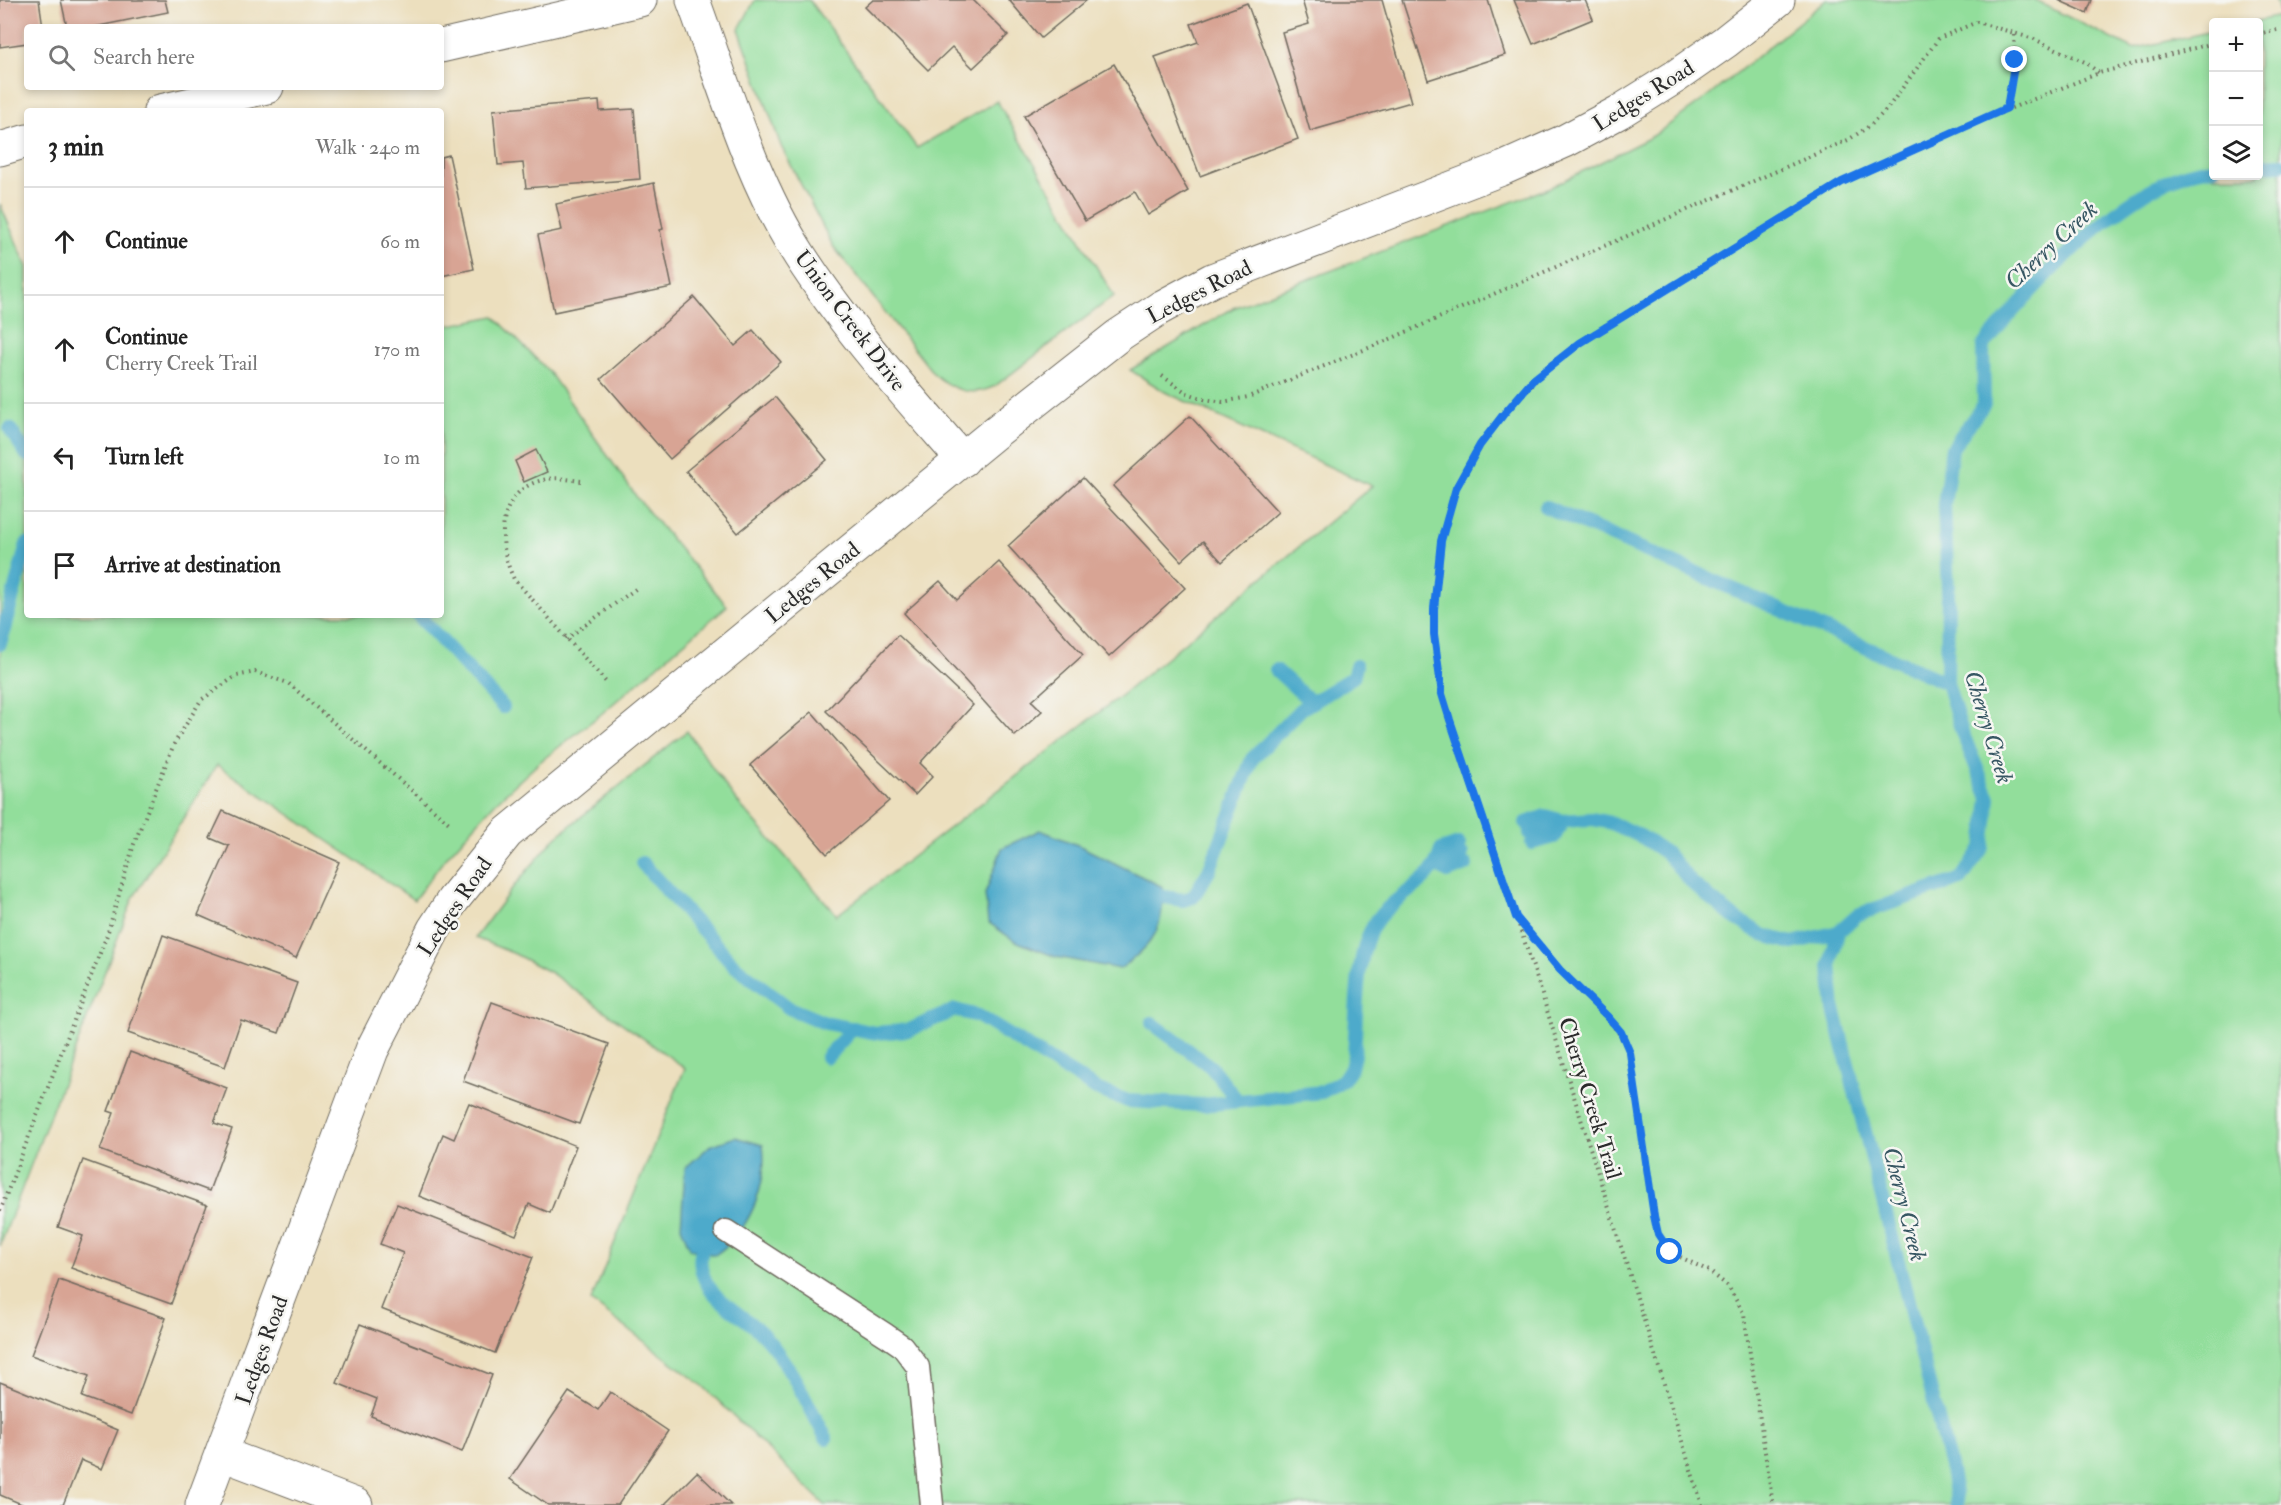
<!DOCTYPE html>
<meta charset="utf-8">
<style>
body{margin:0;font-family:"IM FELL Double Pica",serif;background:#f6f6f6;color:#222}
.controls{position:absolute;right:18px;top:18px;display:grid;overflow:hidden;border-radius:6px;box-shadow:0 3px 9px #0003}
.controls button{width:54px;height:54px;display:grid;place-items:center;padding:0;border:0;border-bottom:2px solid #e0e0e0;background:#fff;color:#222;font:30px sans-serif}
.stop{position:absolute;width:18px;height:18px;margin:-14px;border:4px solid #1a73e8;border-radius:50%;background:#fff}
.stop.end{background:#1a73e8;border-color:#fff;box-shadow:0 2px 6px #0008}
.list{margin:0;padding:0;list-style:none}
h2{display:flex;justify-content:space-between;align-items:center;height:78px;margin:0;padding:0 24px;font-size:26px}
h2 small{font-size:20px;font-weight:400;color:#767676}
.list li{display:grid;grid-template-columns:39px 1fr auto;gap:18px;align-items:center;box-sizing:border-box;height:108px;padding:0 24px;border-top:2px solid #e0e0e0}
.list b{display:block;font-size:22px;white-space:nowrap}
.list p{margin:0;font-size:20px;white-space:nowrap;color:#767676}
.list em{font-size:20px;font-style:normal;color:#767676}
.icon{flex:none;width:33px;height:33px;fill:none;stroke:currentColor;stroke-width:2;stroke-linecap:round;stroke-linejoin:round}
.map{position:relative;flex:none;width:2281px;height:1505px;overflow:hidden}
.search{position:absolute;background:#fff;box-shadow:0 3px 9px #0003;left:24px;top:24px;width:420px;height:66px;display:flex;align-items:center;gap:15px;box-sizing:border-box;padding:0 21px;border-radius:6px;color:#767676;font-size:22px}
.panel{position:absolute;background:#fff;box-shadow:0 3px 9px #0003;left:24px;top:108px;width:420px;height:510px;border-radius:6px}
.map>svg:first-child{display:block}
</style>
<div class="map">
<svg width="2281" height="1505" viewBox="0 0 2281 1505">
<rect width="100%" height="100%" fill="#f6f6f2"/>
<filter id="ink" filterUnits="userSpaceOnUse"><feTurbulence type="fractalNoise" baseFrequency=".0167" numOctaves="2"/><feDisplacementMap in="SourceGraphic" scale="12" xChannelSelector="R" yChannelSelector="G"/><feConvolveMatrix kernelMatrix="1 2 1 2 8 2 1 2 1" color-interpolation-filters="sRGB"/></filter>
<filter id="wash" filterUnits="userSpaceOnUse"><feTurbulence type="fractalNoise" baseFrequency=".008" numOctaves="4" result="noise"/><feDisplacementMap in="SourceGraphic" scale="24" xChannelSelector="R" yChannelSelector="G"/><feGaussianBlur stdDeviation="1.35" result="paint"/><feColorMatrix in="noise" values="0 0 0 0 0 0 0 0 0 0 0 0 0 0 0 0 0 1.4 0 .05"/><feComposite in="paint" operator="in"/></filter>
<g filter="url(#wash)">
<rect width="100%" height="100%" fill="#ecdfbe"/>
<g fill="#92de9b" stroke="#5e8463" stroke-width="1.5">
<path d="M755,0H809L917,148L997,101L1114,296L995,386C971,398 952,390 933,373L833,246L781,146L739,29Z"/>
<polygon points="1826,0 2034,0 2133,49 2213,31 2214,176 2258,176 2258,22 2252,22 2280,16 2276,0 2281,0 2281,1505 825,1505 703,1386 591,1301 685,1068 551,973 515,954 475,938 514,886 555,838 687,731 734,798 837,915 1124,693 1372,486 1167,393 1130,370 1233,308 1551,187 1653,136 1710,95"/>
<polygon points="0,204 27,267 27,615 441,615 441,327 494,316 549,372 638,499 727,606 600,715 541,761 495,803 444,860 414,900 217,765 133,898 0,1246"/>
</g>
<g fill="#4daacb" stroke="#3c6a7b" stroke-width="1.5">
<path d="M1040,830L1080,846L1163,887C1164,930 1154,943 1120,969L1056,957L1015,941L988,922L985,894L1002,848Z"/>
<path d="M735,1137L763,1145C768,1186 750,1231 715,1255L690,1249L681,1227L685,1168L710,1146Z"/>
</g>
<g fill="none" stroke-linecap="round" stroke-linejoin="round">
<g stroke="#4daacb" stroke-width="14">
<polyline points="2258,165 2281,164"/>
<polyline points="10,429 27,455"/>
<polyline points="1546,507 1947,683"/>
<polyline points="418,615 503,707"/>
<polyline points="0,644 27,544"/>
<polyline points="1276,670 1311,702"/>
<polyline points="1526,823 1545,816 1563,821"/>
<polyline points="1530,833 1563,821 1592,819 1611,823 1642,837 1666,853 1694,885 1732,916 1763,935 1792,943 1838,932"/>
<polyline points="1532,843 1554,837 1563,821"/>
<path d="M642,863L735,966L789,1008L825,1023L876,1033L909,1030L955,1010L978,1016L1096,1089L1128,1101L1203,1105L1322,1092L1343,1080L1351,1068L1354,1055C1357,1017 1354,951 1377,920C1397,892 1433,885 1441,850L1459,844"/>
<polyline points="1437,865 1448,872 1466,865"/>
<polyline points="1437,865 1462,854"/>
<polyline points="1147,894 1183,900 1193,897 1209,871 1252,759 1301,709 1353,677 1356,666"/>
<polyline points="1152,1023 1211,1067 1237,1100"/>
<polyline points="827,1057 853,1028"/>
<path d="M707,1234C700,1252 697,1264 706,1282C719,1306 750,1318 767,1339C792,1368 808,1405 826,1438"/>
<path d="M1957,1505L1951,1470L1834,1009L1830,965L1838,932L1857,915L1961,879L1983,847L1989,798L1962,732L1947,683L1948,589L1944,505L1952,448L1984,404L1983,346C2033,286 2133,174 2214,168"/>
</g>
</g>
<g id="blocks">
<g fill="#d8a494">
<polygon points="0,0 39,0 43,27 27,27 27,43 0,47"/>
<polygon points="61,0 165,0 168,12 94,27 67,27"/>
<polygon points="873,0 973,0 1008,35 973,68 952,47 928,70 865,7"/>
<polygon points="1009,0 1087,0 1041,38"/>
<polygon points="1302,0 1382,0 1411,102 1310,131 1282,32 1309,24"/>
<polygon points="1402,0 1488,0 1505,55 1428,80"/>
<polygon points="1514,0 1585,0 1593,19 1533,44"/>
<polygon points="2058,0 2092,0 2087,13"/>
<polygon points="1247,3 1298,139 1200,176 1155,57 1198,42 1191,24"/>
<polygon points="1114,64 1188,191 1148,215 1135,192 1085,221 1024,116"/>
<polygon points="599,101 600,111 634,109 640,179 526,188 523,163 498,165 493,110"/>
<polygon points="449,155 474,269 441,276 441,157"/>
<polygon points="654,183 663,229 660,230 672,287 554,312 538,235 562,230 556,204"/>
<polygon points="694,297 735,346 753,330 781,362 670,459 601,379"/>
<polygon points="775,397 827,460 738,533 686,471"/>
<polygon points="1190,416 1278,512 1222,562 1203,541 1181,561 1113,486"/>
<polygon points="536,450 547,472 524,482 515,461"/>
<polygon points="1083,478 1185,588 1109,657 1008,546"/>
<polygon points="999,562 1083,655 1032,701 1042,711 1015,736 904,613 940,581 957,600"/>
<polygon points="898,635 973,705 920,763 933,776 915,795 826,711"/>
<polygon points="812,712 889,801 827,854 750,765"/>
<polygon points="223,811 339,862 296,958 198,915 229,846 210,838"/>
<polygon points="163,935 297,983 279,1033 241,1020 225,1067 128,1033"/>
<polygon points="492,1002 609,1044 579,1124 463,1081"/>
<polygon points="130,1052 227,1088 214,1123 232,1129 209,1191 100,1150 114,1113 108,1111"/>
<polygon points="469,1103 576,1146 550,1213 529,1204 516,1235 419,1196 443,1134 454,1139"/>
<polygon points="83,1160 207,1205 171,1304 71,1268 83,1236 58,1227"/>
<polygon points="397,1204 533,1257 495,1353 381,1309 403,1253 380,1244"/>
<polygon points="59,1280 166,1318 131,1415 82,1397 89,1376 31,1355"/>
<polygon points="360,1324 492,1375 462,1452 371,1416 377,1399 337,1383"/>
<polygon points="0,1382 118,1430 102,1469 81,1460 63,1505 24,1505 0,1495"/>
<polygon points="569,1392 598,1410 610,1392 668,1431 618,1505 548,1505 510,1479"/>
<polygon points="697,1472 731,1505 664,1505"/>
</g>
</g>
</g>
<g filter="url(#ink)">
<use href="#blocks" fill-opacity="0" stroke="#6f6a5e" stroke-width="1.5"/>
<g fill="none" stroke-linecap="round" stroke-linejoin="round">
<g stroke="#6f6a5e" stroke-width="25">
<polyline id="lane" points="726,1231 886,1335 902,1346 918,1367 932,1505"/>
</g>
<g stroke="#6f6a5e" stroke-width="35">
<g id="street">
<path d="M693,0C725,87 750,178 800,256C847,329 906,394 963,460"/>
<polyline points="441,46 640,0"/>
<polyline points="160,111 267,87"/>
<polyline points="0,149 27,141"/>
<polyline points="222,1454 356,1505"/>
<polyline points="202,1505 372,1050 434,929 453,900 507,833 997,431 1119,335 1160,308 1212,280 1504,168 1565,141 1619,112 1675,77 1725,42 1778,0"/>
</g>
</g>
<g stroke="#6f6a5e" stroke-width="4" stroke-dasharray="1.5 4.5" stroke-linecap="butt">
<polyline points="2258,34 2281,29"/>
<polyline points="2008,108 2015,59 2014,35"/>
<polyline points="1162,376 1187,393 1204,399 1223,402 1248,397 1381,343 1848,140 1871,125 1887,109 1939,38 1977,22 2034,39 2085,62 2099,73"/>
<path d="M581,481C570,480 559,477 548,479C497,487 495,541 514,579L606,682"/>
<polyline points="566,639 637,588"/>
<path d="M1519,920C1534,936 1545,955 1561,971C1586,998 1614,1018 1630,1053L1658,1234L1670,1252L1709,1271L1728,1286L1744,1314L1773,1505"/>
<polyline points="0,1211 107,935 134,844 174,744 201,700 236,676 255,672 288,683 449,823"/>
<polyline points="1702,1505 1539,985 1442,694 1434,634 1435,587 1441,541 1456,487 1480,445 1503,415 1551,364 1610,323 1842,182 1959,129 2099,73 2214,43"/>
</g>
<use href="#lane" stroke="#fff" stroke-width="22"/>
<use href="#street" stroke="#fff" stroke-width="33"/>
</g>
</g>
<g fill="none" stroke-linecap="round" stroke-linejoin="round" filter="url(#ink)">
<polyline stroke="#1a73e8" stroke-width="8" points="1670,1252 1658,1234 1654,1216 1630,1053 1621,1032 1608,1017 1560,970 1516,917 1450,720 1442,694 1434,634 1434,609 1441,541 1456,488 1480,445 1503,415 1533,380 1580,343 1842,182 2007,108 2015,60"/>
</g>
<g text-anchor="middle" stroke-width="5" stroke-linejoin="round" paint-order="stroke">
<g font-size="22" fill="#2b2b2b" stroke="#f6f6f2">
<text transform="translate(1643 95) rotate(-32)" y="8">Ledges Road</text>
<text transform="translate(1199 291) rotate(-27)" y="8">Ledges Road</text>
<text transform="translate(851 320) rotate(53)" y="8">Union Creek Drive</text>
<text transform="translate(812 582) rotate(-39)" y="8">Ledges Road</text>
<text transform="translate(454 906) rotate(-56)" y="8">Ledges Road</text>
<text transform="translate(1591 1098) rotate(73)" y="8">Cherry Creek Trail</text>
<text transform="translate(261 1350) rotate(-70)" y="8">Ledges Road</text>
</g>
<g font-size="24" font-style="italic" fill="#375763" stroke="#f6f6f2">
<text transform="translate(2051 245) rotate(-43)" y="8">Cherry Creek</text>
<text transform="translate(1989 727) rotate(73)" y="8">Cherry Creek</text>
<text transform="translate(1905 1204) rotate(76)" y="8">Cherry Creek</text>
</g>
</g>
</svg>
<div class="controls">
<button>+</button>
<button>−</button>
<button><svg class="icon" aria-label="layers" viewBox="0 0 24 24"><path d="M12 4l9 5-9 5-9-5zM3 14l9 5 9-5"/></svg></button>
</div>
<div class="stop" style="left:1670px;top:1252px"></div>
<div class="stop end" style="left:2015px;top:60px"></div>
<div class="search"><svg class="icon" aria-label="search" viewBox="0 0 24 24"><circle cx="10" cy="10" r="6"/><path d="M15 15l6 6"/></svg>Search here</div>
<section class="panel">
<h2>3 min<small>Walk · 240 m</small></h2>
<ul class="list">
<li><svg class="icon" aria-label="ahead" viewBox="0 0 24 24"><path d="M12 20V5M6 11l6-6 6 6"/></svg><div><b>Continue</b></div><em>60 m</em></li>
<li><svg class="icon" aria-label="ahead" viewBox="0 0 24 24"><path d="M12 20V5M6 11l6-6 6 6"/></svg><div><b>Continue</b><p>Cherry Creek Trail</p></div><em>170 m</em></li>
<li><svg class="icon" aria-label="left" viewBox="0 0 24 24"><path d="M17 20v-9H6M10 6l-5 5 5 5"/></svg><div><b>Turn left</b></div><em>10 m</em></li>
<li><svg class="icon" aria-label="arrive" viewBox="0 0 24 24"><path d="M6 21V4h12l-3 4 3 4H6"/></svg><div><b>Arrive at destination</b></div></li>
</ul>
</section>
</div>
